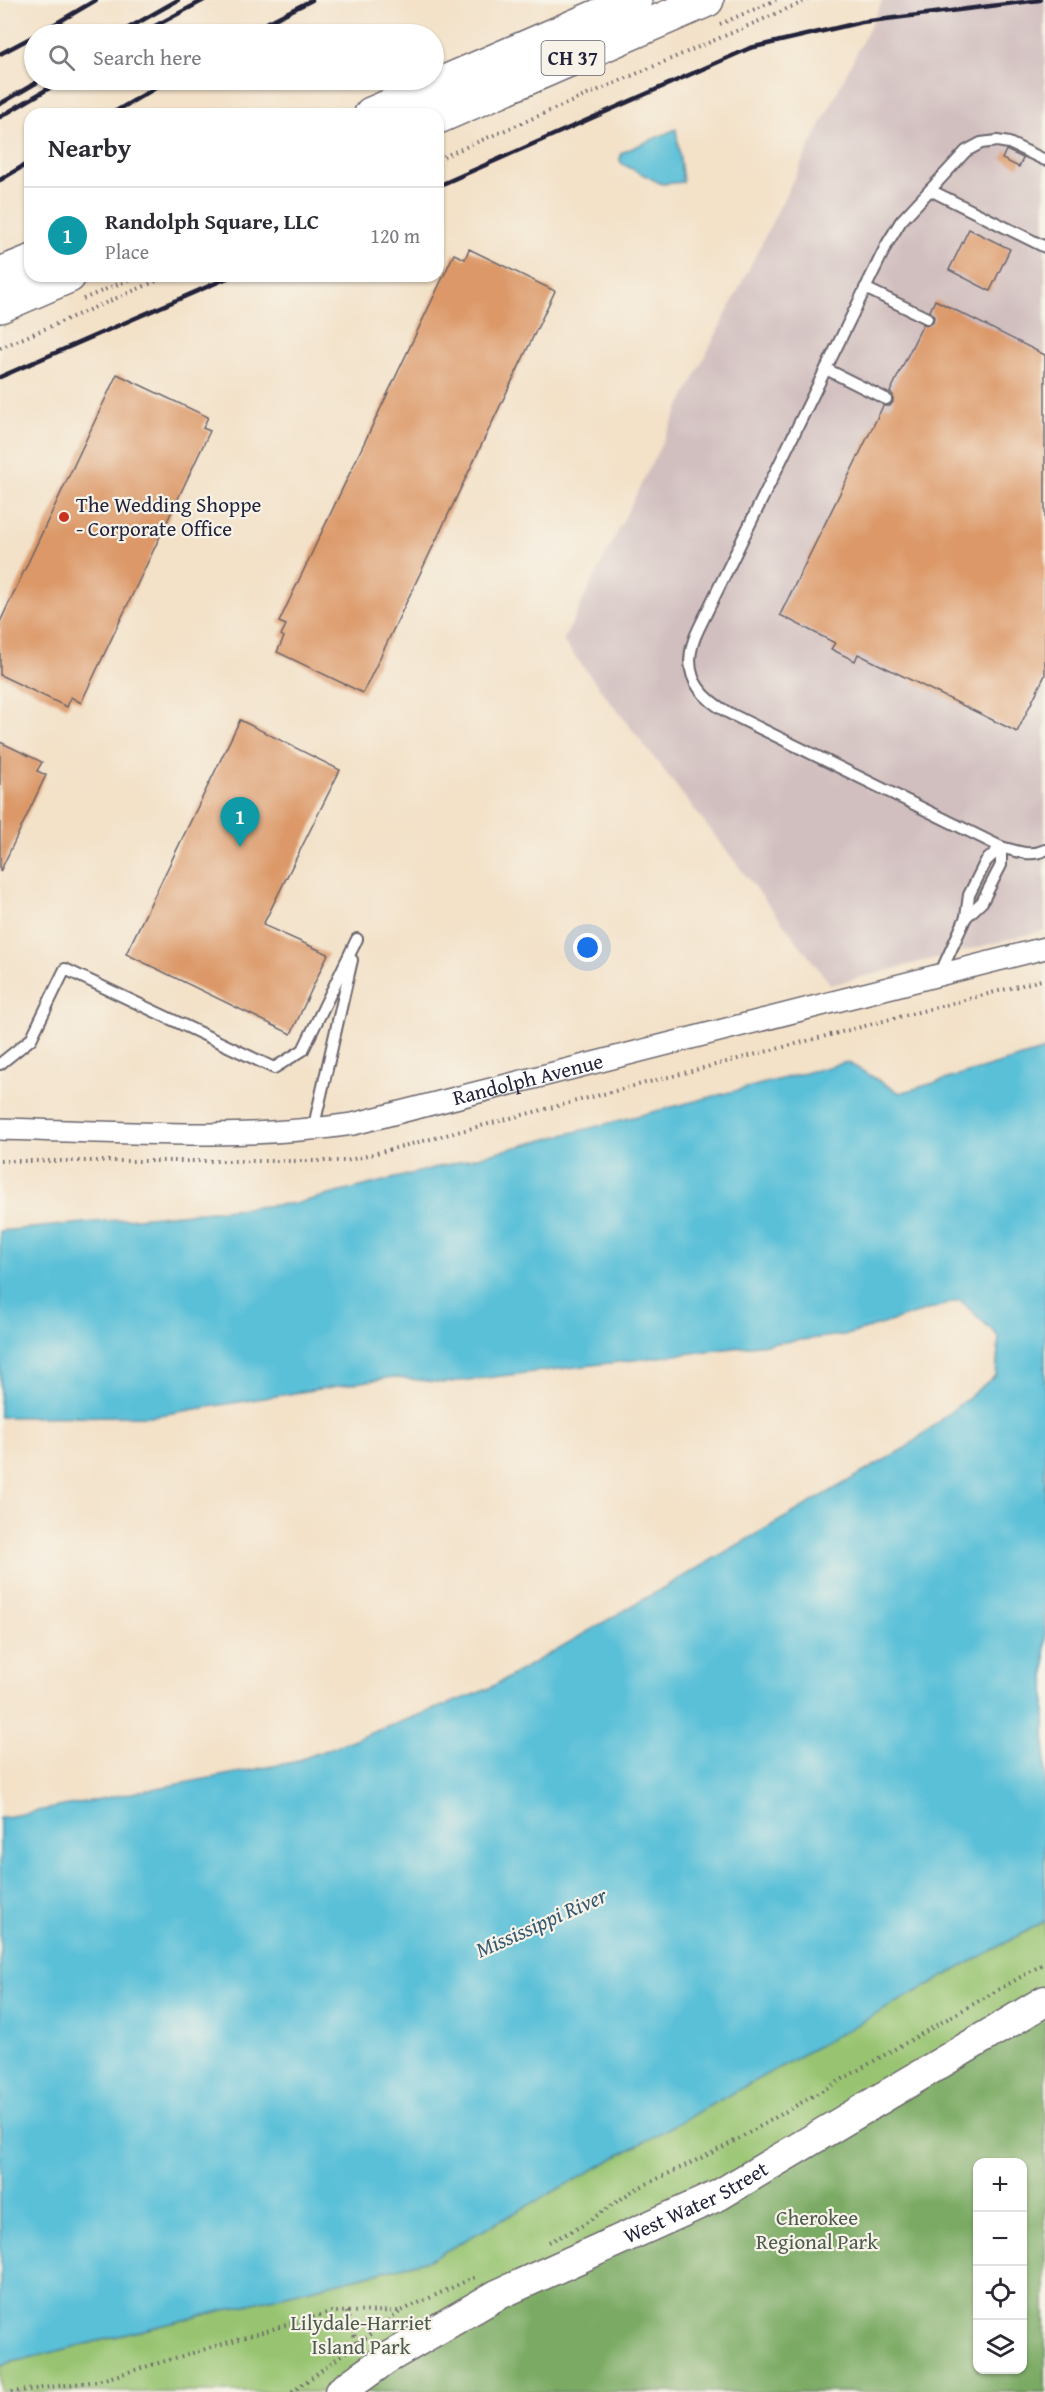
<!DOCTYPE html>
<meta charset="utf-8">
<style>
body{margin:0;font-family:"Gentium Book Plus",serif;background:#f7f7f7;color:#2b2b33}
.controls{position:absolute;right:18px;bottom:18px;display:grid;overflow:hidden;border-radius:12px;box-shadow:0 2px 4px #0004}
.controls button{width:54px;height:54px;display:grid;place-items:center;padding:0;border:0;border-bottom:2px solid #e1e1e2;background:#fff;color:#2b2b33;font:30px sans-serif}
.you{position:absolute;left:588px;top:948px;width:21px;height:21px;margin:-15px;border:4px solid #fff;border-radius:50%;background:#1a73e8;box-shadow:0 0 0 9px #1a73e833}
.badge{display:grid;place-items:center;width:39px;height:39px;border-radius:50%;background:#c8321e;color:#fff;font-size:20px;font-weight:700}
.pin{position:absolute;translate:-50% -50px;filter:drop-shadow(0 2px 3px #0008)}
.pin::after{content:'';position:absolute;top:32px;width:21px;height:18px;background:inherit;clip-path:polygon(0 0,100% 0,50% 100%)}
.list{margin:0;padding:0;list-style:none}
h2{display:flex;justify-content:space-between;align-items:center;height:78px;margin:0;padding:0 24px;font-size:26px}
h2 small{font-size:20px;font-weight:400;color:#7c7c81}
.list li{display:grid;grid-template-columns:39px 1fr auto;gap:18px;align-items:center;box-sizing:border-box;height:96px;padding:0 24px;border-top:2px solid #e1e1e2}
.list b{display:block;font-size:22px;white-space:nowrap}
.list p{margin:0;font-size:20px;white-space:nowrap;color:#7c7c81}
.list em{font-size:20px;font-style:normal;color:#7c7c81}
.icon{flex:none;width:33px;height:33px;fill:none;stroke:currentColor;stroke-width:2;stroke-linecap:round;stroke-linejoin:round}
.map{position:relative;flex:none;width:1045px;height:2392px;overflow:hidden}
.search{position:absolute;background:#fff;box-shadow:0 2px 4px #0004;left:24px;top:24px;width:420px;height:66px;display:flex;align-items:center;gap:15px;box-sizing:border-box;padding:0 21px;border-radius:33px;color:#7c7c81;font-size:22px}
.panel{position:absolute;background:#fff;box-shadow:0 2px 4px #0004;left:24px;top:108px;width:420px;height:174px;border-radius:18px}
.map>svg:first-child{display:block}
</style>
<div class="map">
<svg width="1045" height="2392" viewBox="0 0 1045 2392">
<rect width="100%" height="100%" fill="#f7f3e8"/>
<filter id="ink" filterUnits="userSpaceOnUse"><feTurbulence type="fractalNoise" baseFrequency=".0167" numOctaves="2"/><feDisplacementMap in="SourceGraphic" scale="12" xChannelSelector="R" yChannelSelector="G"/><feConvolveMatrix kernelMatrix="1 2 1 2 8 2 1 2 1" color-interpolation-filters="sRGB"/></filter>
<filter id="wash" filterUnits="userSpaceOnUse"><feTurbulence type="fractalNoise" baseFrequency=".008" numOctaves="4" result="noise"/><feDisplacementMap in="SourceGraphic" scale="24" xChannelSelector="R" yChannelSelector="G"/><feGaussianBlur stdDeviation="1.35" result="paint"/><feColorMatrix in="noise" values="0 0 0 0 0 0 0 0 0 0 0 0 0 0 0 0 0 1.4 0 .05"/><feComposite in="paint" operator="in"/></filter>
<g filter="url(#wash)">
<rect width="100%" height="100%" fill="#f3e1c8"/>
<polygon fill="#d1bfbf" points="883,0 1045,0 1045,930 831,985 563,641"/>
<path fill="#98c471" stroke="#5d7356" stroke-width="1.5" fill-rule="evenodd" d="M1045,1921V2392H0V2365L429,2260ZM978,2162H1022V2370H978Z"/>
<path fill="#7aaa63" stroke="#4e664f" stroke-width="1.5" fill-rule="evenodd" d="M1045,2011V2392H342ZM978,2162H1022V2370H978Z"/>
<g fill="#5ac0d8" stroke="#3e718a" stroke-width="1.5">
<polygon points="676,129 683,182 662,184 624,165 620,161 621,153"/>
<polygon points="1045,1050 1045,1921 429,2260 0,2365 0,1818 294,1762 488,1689 907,1447 996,1375 999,1337 960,1300 850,1334 443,1383 393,1377 153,1416 0,1417 0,1231 298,1203 847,1062 900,1093"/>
</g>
<g id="blocks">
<g fill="#dc9867">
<polygon points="1006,150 1023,158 1019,167 1002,159"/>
<polygon points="969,229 1010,249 990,291 949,270"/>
<polygon points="469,249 555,291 363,693 277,652 284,637 281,635 286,625 279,622 454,254 465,259"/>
<polygon points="935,300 1045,355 1045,675 1017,732 858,654 855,661 831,649 835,643 780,615 883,406 890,406 893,402 893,395 890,392 923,324 928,325 933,322 934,317 930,311"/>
<polygon points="117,374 208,417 203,428 210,431 81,703 71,697 67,707 0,675 0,622"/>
<polygon points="240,720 340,770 263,925 328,954 291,1034 126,954"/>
<polygon points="0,742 42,762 37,771 46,775 0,872"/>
</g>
</g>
</g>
<g filter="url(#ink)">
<use href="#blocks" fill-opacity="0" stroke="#6b656c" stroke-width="1.5"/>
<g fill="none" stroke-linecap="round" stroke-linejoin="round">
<g stroke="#6b656c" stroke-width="14">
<g id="lane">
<path d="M1045,160L1009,143L997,141L981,143L966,151L930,190L901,221L887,244L699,628C680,666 692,692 727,712L1001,847C1015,851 1031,857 1045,850"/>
<polyline points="930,190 1045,247"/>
<polyline points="865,288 927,318"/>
<polyline points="826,369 886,399"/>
<polyline points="966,917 982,902 1001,865 1001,847"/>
<polyline points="939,976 966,917 969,895 986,861 1001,847"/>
<polyline points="0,1064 31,1039 65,969 274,1068 303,1050 357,939"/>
<polyline points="313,1130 352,960"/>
</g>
</g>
<g stroke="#6b656c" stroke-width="24">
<g id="street">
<path id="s1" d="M0,1129C118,1132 236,1141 353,1124L1045,948"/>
</g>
</g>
<g stroke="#6b656c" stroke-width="33">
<g id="secondary">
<path id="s2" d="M340,2392L386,2359L497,2295L719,2195L1045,2001"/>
</g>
</g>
<g stroke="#6b656c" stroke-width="36">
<g id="highway">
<polyline points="371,114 635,0"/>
<polyline points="438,117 707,0"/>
<polyline points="0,274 30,262"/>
<polyline points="0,306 69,276"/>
</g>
</g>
<g stroke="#6b656c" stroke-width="4" stroke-dasharray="1.5 4.5" stroke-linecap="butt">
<polyline points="720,24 776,0"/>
<polyline points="438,159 808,0"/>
<polyline points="83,299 137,276"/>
<polyline points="0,348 168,276"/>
<polyline points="0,1161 346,1161 1045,979"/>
<polyline points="549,2242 580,2227 634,2190 724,2147 1045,1963"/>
<polyline points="347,2312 357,2344"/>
<polyline points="11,2392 98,2381 330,2312 401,2311 475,2277"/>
<polyline points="292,2392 400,2312"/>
</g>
<use href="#lane" stroke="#fff" stroke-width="10"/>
<use href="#street" stroke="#fff" stroke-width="21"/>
<use href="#secondary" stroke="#fff" stroke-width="30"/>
<use href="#highway" stroke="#fff" stroke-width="33"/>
<g stroke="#22223b" stroke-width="4.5">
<polyline points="38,34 96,0"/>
<polyline points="118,34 178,0"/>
<polyline points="140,34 204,0"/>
<polyline points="245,34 312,0"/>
<polyline points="0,54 34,36"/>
<polyline points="0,104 41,80"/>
<polyline points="111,114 169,80"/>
<polyline points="0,117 63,80"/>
<polyline points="0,180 30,162"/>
<polyline points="438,186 750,48 862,22 1040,0"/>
<polyline points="0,377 232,276"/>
</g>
</g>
</g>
<circle fill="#c8321e" stroke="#f7f3e8" stroke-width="2" cx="64" cy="517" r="6"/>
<g text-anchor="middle" stroke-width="4.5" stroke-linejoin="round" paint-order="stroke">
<rect fill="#f7f3e8" stroke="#62616f" stroke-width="1.5" x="541.5" y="41" width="63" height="34" rx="4.5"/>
<g font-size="20" font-weight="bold" fill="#22223b">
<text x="573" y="65">CH 37</text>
</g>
<g font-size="21" fill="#22223b" stroke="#f7f3e8" text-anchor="start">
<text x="76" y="512">The Wedding Shoppe<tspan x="76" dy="24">- Corporate Office</tspan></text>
</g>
<g font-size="21" fill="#22223b" stroke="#f7f3e8">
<text dy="7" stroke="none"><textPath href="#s1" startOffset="534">Randolph Avenue</textPath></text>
<text dy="7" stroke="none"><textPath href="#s2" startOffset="404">West Water Street</textPath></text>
</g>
<g font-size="21" fill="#4b5b4e" stroke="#f7f3e8">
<text x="817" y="2225">Cherokee<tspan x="817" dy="24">Regional Park</tspan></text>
<text x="361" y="2330">Lilydale-Harriet<tspan x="361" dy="24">Island Park</tspan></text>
</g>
<g font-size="22" font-style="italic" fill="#365972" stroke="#f7f3e8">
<text transform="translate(541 1922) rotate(-24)" y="8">Mississippi River</text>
</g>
</g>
</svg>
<div class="controls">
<button>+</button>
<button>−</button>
<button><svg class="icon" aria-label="locate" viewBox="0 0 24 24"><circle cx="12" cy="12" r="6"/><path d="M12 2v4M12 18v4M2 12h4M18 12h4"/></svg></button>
<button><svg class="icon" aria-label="layers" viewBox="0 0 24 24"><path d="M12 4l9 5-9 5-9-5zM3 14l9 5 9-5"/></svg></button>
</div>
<div class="you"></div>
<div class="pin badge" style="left:240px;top:847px;background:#0f9aa8">1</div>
<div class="search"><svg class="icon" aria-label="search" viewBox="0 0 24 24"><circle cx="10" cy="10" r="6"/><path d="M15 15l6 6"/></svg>Search here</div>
<section class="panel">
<h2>Nearby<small></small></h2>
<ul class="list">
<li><span class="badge" style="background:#0f9aa8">1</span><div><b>Randolph Square, LLC</b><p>Place</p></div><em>120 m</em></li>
</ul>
</section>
</div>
